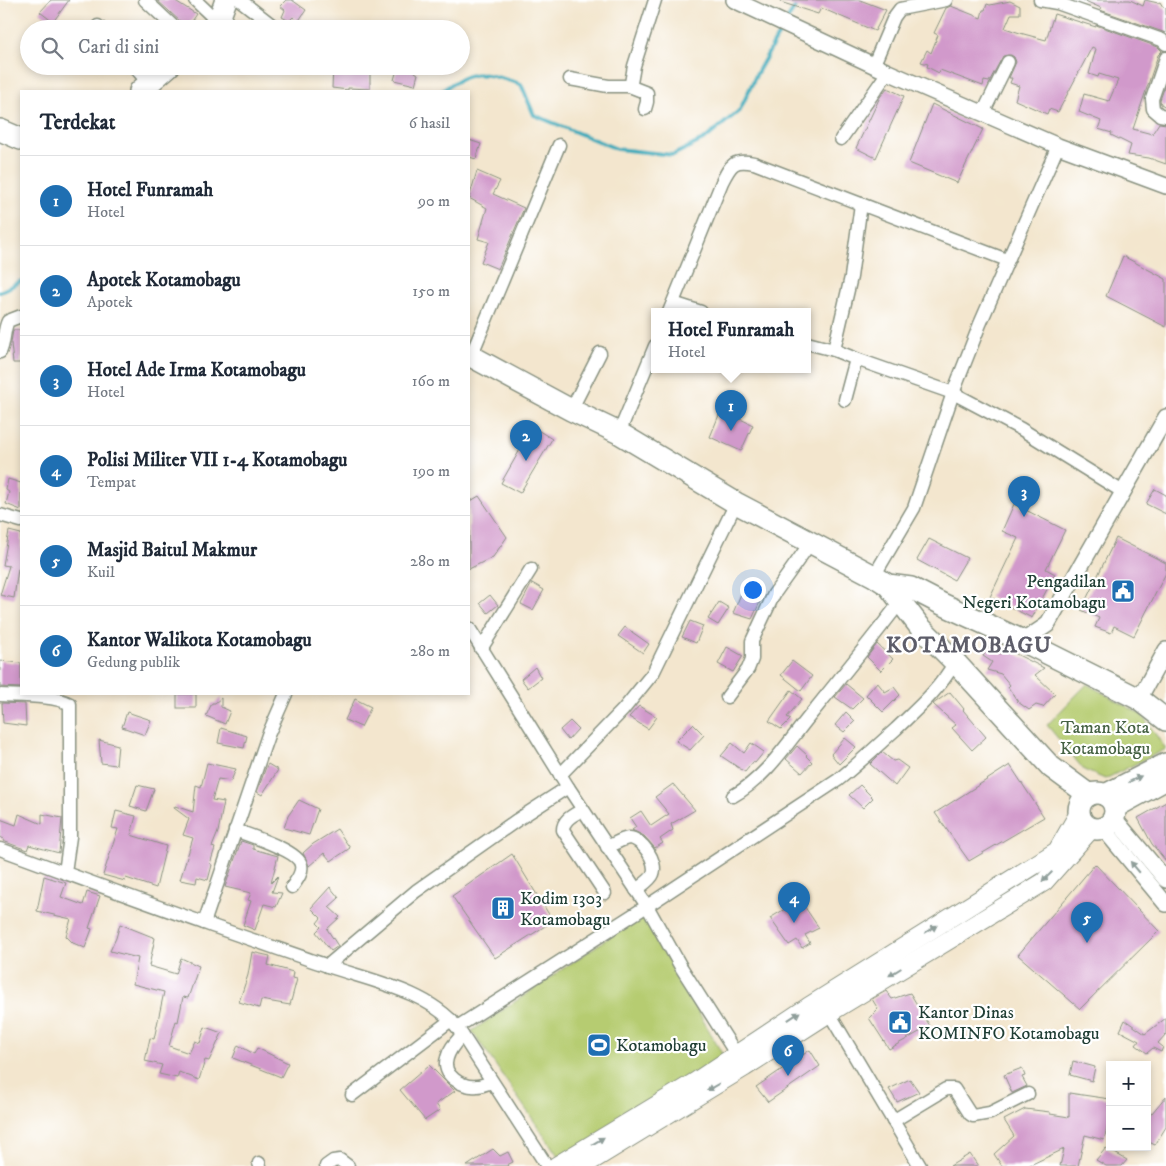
<!DOCTYPE html>
<html lang="id">
<meta charset="utf-8">
<style>
body{margin:0;font-family:"IM FELL DW Pica",serif;background:#f2f2f3;color:#1f2937}
.controls{position:absolute;right:15px;bottom:15px;display:grid;overflow:hidden;border-radius:0px;box-shadow:0 2px 8px #0003}
.controls button{width:45px;height:45px;display:grid;place-items:center;padding:0;border:0;border-bottom:1px solid #e0e1e3;background:#fff;color:#1f2937;font:25px sans-serif}
.you{position:absolute;left:752px;top:589px;width:18px;height:18px;margin:-12px;border:4px solid #fff;border-radius:50%;background:#1a73e8;box-shadow:0 0 0 8px #1a73e833}
.badge{display:grid;place-items:center;width:32px;height:32px;border-radius:50%;background:#1f6fb2;color:#fff;font-size:16px;font-weight:700}
.pin{position:absolute;translate:-50% -41px;filter:drop-shadow(0 1px 2px #0008)}
.pin::after{content:'';position:absolute;top:26px;width:18px;height:15px;background:inherit;clip-path:polygon(0 0,100% 0,50% 100%)}
.popup{position:absolute;left:651px;top:308px;width:160px;height:65px;box-sizing:border-box;display:grid;place-content:center;border-radius:0px;background:#fff;filter:drop-shadow(0 1px 4px #0005);font-size:16px;white-space:nowrap;color:#747a83}
.popup b{font-size:19px;color:#1f2937}
.popup::after{content:'';position:absolute;left:50%;top:100%;margin-left:-10px;border:10px solid transparent;border-top-color:#fff}
.list{margin:0;padding:0;list-style:none}
h2{display:flex;justify-content:space-between;align-items:center;height:65px;margin:0;padding:0 20px;font-size:21px}
h2 small{font-size:16px;font-weight:400;color:#747a83}
.list li{display:grid;grid-template-columns:32px 1fr auto;gap:15px;align-items:center;box-sizing:border-box;height:90px;padding:0 20px;border-top:1px solid #e0e1e3}
.list b{display:block;font-size:19px;white-space:nowrap}
.list p{margin:0;font-size:16px;white-space:nowrap;color:#747a83}
.list em{font-size:16px;font-style:normal;color:#747a83}
.icon{flex:none;width:28px;height:28px;fill:none;stroke:currentColor;stroke-width:2;stroke-linecap:round;stroke-linejoin:round}
.map{position:relative;flex:none;width:1166px;height:1166px;overflow:hidden}
.search{position:absolute;background:#fff;box-shadow:0 2px 8px #0003;left:20px;top:20px;width:450px;height:55px;display:flex;align-items:center;gap:12px;box-sizing:border-box;padding:0 18px;border-radius:28px;color:#747a83;font-size:19px}
.panel{position:absolute;background:#fff;box-shadow:0 2px 8px #0003;left:20px;top:90px;width:450px;height:605px;border-radius:0px}
.map>svg:first-child{display:block}
</style>
<div class="map">
<svg width="1166" height="1166" viewBox="0 0 1166 1166">
<rect width="100%" height="100%" fill="#fff"/>
<filter id="ink" filterUnits="userSpaceOnUse"><feTurbulence type="fractalNoise" baseFrequency=".02" numOctaves="2"/><feDisplacementMap in="SourceGraphic" scale="10" xChannelSelector="R" yChannelSelector="G"/><feConvolveMatrix kernelMatrix="1 2 1 2 8 2 1 2 1" color-interpolation-filters="sRGB"/></filter>
<filter id="wash" filterUnits="userSpaceOnUse"><feTurbulence type="fractalNoise" baseFrequency=".0096" numOctaves="4" result="noise"/><feDisplacementMap in="SourceGraphic" scale="20" xChannelSelector="R" yChannelSelector="G"/><feGaussianBlur stdDeviation="1.12" result="paint"/><feColorMatrix in="noise" values="0 0 0 0 0 0 0 0 0 0 0 0 0 0 0 0 0 1.4 0 .05"/><feComposite in="paint" operator="in"/></filter>
<g filter="url(#wash)">
<rect width="100%" height="100%" fill="#f3e6ce"/>
<g fill="#b6cc71" stroke="#6a8452">
<polygon points="1087,684 1142,715 1166,749 1105,779 1084,770 1047,725"/>
<polygon points="643,914 725,1059 563,1163 472,1031"/>
</g>
<g fill="none" stroke-linecap="round" stroke-linejoin="round">
<g stroke="#3dabbb" stroke-width="4">
<polyline points="786,21 800,0"/>
<path d="M442,91C475,66 485,74 521,84L534,115L617,149L673,155L705,139L740,110L757,73L783,27"/>
<polyline points="0,292 21,281"/>
</g>
</g>
<g id="blocks">
<g fill="#d199cb">
<polygon points="51,0 69,0 53,22 40,12"/>
<polygon points="157,0 174,0 196,14 186,29 184,29 182,23"/>
<polygon points="286,0 292,0 306,10 298,22 293,17 289,21 282,17 285,10 280,6"/>
<polygon points="780,0 860,0 886,10 875,31 821,8 818,14 780,2"/>
<polygon points="1083,0 1130,0 1143,6 1145,0 1158,3 1160,2 1163,7 1166,8 1166,33 1100,10 1101,8"/>
<polygon points="1010,1 1020,6 1020,14 1011,14 1005,28 1020,33 1046,40 1054,14 1096,27 1096,25 1158,47 1162,51 1158,55 1133,129 1152,134 1159,123 1166,124 1166,164 1149,158 1128,155 1131,145 1111,135 1112,133 1098,129 1101,121 1079,112 1084,94 1109,101 1118,80 1099,74 1098,77 1089,74 1096,49 1092,47 1058,112 1049,109 1047,114 1015,100 1019,86 1010,83 1012,78 1009,78 1016,62 1014,57 1011,55 1003,56 989,82 984,81 983,86 940,70 939,73 927,67 928,64 921,62 927,50 931,53 938,35 934,33 946,8 951,6 981,18 983,10 985,10 987,4 990,5"/>
<polygon points="333,66 370,66 370,89 348,88 348,90 332,88"/>
<polygon points="398,66 415,69 415,72 418,74 415,85 394,80"/>
<polygon points="1166,83 1166,107 1161,104 1160,100"/>
<polygon points="887,88 904,96 876,158 856,148 880,97"/>
<polygon points="932,104 983,129 957,183 909,163"/>
<polygon points="469,140 481,144 476,159 469,157"/>
<polygon points="477,171 500,181 493,194 524,208 498,269 481,262 489,242 478,239 487,208 469,198"/>
<polygon points="1123,256 1166,279 1166,327 1106,296"/>
<polygon points="13,330 21,330 21,363 13,363 11,343"/>
<polygon points="721,410 753,425 741,451 710,437"/>
<polygon points="533,427 552,439 520,493 501,483"/>
<polygon points="8,479 21,483 21,510 6,504 9,492 6,490"/>
<polygon points="1155,489 1166,495 1166,514 1146,504"/>
<polygon points="479,496 507,537 493,557 469,569 469,502"/>
<polygon points="1014,504 1065,530 1046,569 1055,574 1032,618 990,597 1018,538 1002,531"/>
<polygon points="9,531 21,534 21,569 18,569 14,598 0,595 9,566 3,565"/>
<polygon points="1116,538 1166,563 1166,573 1134,636 1114,626 1111,633 1095,627 1099,618 1081,610"/>
<polygon points="929,539 967,558 954,580 917,560"/>
<polygon points="532,583 544,590 533,610 521,604"/>
<polygon points="741,594 760,602 752,619 733,613"/>
<polygon points="490,595 498,605 488,613 480,603"/>
<polygon points="719,602 729,608 718,625 708,619"/>
<polygon points="690,621 703,626 696,643 682,637"/>
<polygon points="625,627 649,644 643,653 618,636"/>
<polygon points="877,644 893,659 881,671 867,657"/>
<polygon points="990,645 1001,654 1003,650 1012,652 1044,668 1035,675 1055,694 1043,707 1036,705 1029,710 1018,702 1008,687 1010,685 1001,674 987,670 992,662 983,656"/>
<polygon points="727,647 743,656 733,672 718,664"/>
<polygon points="0,661 21,663 21,688 0,687"/>
<polygon points="792,661 812,676 801,691 781,675"/>
<polygon points="535,667 541,678 528,688 521,679"/>
<polygon points="877,682 885,692 894,687 900,695 883,712 866,695"/>
<polygon points="846,684 863,698 852,709 835,697"/>
<polygon points="791,690 802,699 787,717 791,719 781,729 769,721"/>
<polygon points="950,692 964,709 963,710 986,737 972,750 952,728 956,725 933,704"/>
<rect x="177" y="694" width="19" height="14"/>
<polygon points="221,698 221,707 230,711 225,724 206,716 212,703 215,703"/>
<polygon points="355,699 371,707 361,727 345,720"/>
<polygon points="2,703 25,704 26,726 3,723"/>
<polygon points="639,706 657,717 648,729 629,717"/>
<polygon points="127,712 151,720 145,735 122,727"/>
<polygon points="846,712 855,721 844,732 835,725"/>
<polygon points="570,721 578,729 568,740 560,730"/>
<polygon points="693,724 704,735 690,750 676,741"/>
<polygon points="221,728 247,736 244,748 218,743"/>
<polygon points="845,738 856,747 839,764 831,754"/>
<polygon points="99,740 118,745 116,765 101,763"/>
<polygon points="732,743 744,753 751,743 764,752 755,763 753,762 745,772 721,756"/>
<polygon points="797,746 807,755 806,756 812,762 802,773 786,759"/>
<polygon points="882,752 893,761 897,760 908,768 895,786 870,764"/>
<polygon points="207,763 236,769 231,781 218,779 212,800 224,802 218,832 212,847 215,848 210,864 212,865 208,880 197,877 196,883 180,880 193,838 183,835 189,819 174,808 175,806 193,812 196,785 201,787"/>
<polygon points="268,764 278,770 262,795 257,792 266,767"/>
<polygon points="1010,765 1044,817 969,861 935,813"/>
<polygon points="673,784 695,810 671,824 673,830 660,839 663,843 655,848 644,836 632,830 636,827 630,818 641,811 651,826 669,814 655,797"/>
<polygon points="137,785 154,789 146,811 130,806"/>
<polygon points="860,785 873,798 863,808 849,795"/>
<polygon points="299,800 318,809 309,835 284,828 288,816"/>
<polygon points="1166,802 1166,861 1152,844 1138,818"/>
<polygon points="116,811 136,816 131,835 166,846 156,888 126,878 125,881 103,875 118,829 112,828"/>
<polygon points="19,814 42,824 42,814 62,818 59,853 29,845 27,850 3,841 4,839 0,837 0,819 16,825"/>
<polygon points="337,829 350,848 331,861 324,853 309,866 303,853 313,844"/>
<polygon points="241,841 253,845 253,849 278,856 271,883 278,876 272,892 282,893 276,907 264,904 255,930 243,925 251,901 248,900 251,893 225,887"/>
<polygon points="512,854 553,921 495,958 452,896"/>
<polygon points="1095,864 1159,931 1080,1009 1018,955"/>
<polygon points="44,876 66,883 61,897 83,905 87,892 100,896 89,928 92,929 85,948 73,943 66,936 71,919 37,911"/>
<polygon points="330,887 339,898 329,907 340,917 327,929 338,946 331,951 316,932 321,927 317,923 321,918 311,908"/>
<polygon points="800,900 819,928 805,935 810,943 802,948 797,940 789,945 770,918"/>
<polygon points="120,924 155,938 149,966 176,974 181,958 199,966 188,998 183,997 178,1022 176,1021 169,1046 189,1053 195,1041 200,1043 205,1027 222,1033 209,1061 205,1060 199,1080 179,1072 177,1078 159,1074 162,1065 145,1061 150,1038 154,1039 164,992 133,984 138,958 110,951 116,938"/>
<polygon points="252,952 270,956 268,965 293,972 292,978 297,979 290,1005 261,1000 259,1008 239,1002 248,975"/>
<polygon points="886,991 892,999 910,993 930,1026 889,1049 869,1018 878,1009 872,999"/>
<polygon points="1166,1018 1166,1034 1158,1043 1163,1047 1161,1052 1153,1048 1147,1053 1136,1045 1139,1041 1120,1031 1125,1020 1145,1034"/>
<polygon points="238,1045 254,1054 257,1048 288,1063 281,1077 233,1058"/>
<polygon points="810,1050 820,1066 768,1102 756,1087"/>
<polygon points="1073,1061 1095,1067 1092,1081 1070,1075"/>
<polygon points="429,1065 455,1091 436,1104 440,1110 425,1120 400,1090"/>
<polygon points="1022,1068 1025,1076 1022,1077 1027,1086 1012,1093 1004,1075"/>
<polygon points="910,1079 919,1092 897,1102 889,1089"/>
<polygon points="1069,1093 1110,1099 1110,1116 1104,1140 1085,1135 1078,1166 1060,1166 1064,1149 1028,1166 1002,1166 994,1154 1014,1136 1004,1120 1025,1109 1050,1112 1050,1114 1069,1117"/>
<polygon points="1166,1096 1166,1127 1155,1145 1147,1141 1147,1119"/>
<polygon points="1106,1148 1127,1160 1122,1166 1106,1166 1096,1160"/>
<polygon points="493,1149 500,1156 508,1152 513,1162 507,1165 509,1166 467,1166"/>
<polygon points="970,1154 978,1166 950,1166"/>
</g>
</g>
</g>
<g filter="url(#ink)">
<use href="#blocks" fill-opacity="0" stroke="#899281" stroke-width="1"/>
<g fill="none" stroke-linecap="round" stroke-linejoin="round">
<g stroke="#899281" stroke-width="15">
<g id="minor">
<polyline points="145,0 176,29"/>
<polyline points="195,0 218,22"/>
<polyline points="240,0 277,29"/>
<polyline points="1040,0 1057,3 1162,40 1166,44"/>
<polyline points="98,26 101,29"/>
<polyline points="1166,58 1152,99 1153,109 1160,115 1166,116"/>
<polyline points="874,64 894,17 900,9 946,0"/>
<polyline points="134,66 149,84"/>
<polyline points="570,79 608,86 629,86 631,83 634,66 655,0"/>
<polyline points="629,86 647,93 647,102 645,109"/>
<polyline points="983,113 1008,62"/>
<polyline points="841,139 888,72"/>
<polyline points="673,303 701,312"/>
<path d="M669,312L722,182C731,164 734,159 754,163L1007,260"/>
<polyline points="807,343 834,350 856,359 953,393 1021,429 1123,492"/>
<polyline points="834,350 851,277 861,204"/>
<path d="M0,352C5,343 3,331 8,321L21,316"/>
<polyline points="471,356 559,145"/>
<polyline points="845,400 856,359"/>
<polyline points="571,410 600,353"/>
<polyline points="619,433 655,346"/>
<polyline points="0,515 21,521"/>
<polyline points="874,576 914,508 953,393 980,324 1058,146"/>
<polyline points="469,628 568,787 647,906 681,967 740,1060"/>
<polyline points="481,649 531,569"/>
<path d="M0,695C18,696 55,695 70,704V837L65,872"/>
<polyline points="727,697 748,669 752,659 752,641 774,594 811,542"/>
<polyline points="560,775 623,710 653,673 736,503"/>
<path d="M733,796C767,777 788,742 812,713C842,676 872,639 901,601"/>
<path d="M582,810C574,815 563,819 563,830L605,893"/>
<path d="M235,830C248,835 299,851 301,865C303,873 296,881 292,887"/>
<path d="M607,847C614,844 622,839 629,838C642,838 658,862 653,874C651,880 641,886 636,890"/>
<path d="M0,849C69,874 137,900 207,924C246,938 285,951 325,965C367,980 427,990 457,1027L547,1166"/>
<polyline points="204,923 268,735 286,694"/>
<polyline points="327,966 416,891 517,820 568,787"/>
<polyline points="829,1013 920,1166"/>
<path d="M457,1027L647,906L838,780C858,764 877,746 896,729C921,705 938,691 955,662"/>
<path d="M462,1035C456,1042 449,1049 447,1058C441,1075 462,1088 477,1086C482,1086 487,1083 492,1082"/>
<polyline points="352,1095 451,1020"/>
<polyline points="893,1121 946,1089 954,1089 970,1114 973,1116 990,1113 1028,1094"/>
<polyline points="259,1163 260,1166"/>
<polyline points="326,1166 333,1161 340,1160 348,1166"/>
</g>
</g>
<g stroke="#899281" stroke-width="18">
<g id="tertiary">
<polyline points="734,0 888,72 1058,146 1166,186"/>
<polyline points="1023,641 1047,625 1166,417"/>
<polyline points="1139,699 1166,650"/>
<polyline points="1114,818 1166,880"/>
<polyline points="1103,828 1166,904"/>
</g>
</g>
<g stroke="#899281" stroke-width="20">
<g id="secondary">
<polyline points="556,1166 695,1082 808,1007 1057,851 1079,813"/>
<polyline points="583,1166 745,1067 829,1013 1044,882 1092,828"/>
</g>
</g>
<g stroke="#899281" stroke-width="24">
<g id="trunk">
<polyline points="211,29 218,22 226,0"/>
<polyline points="140,91 169,66"/>
<polyline points="0,130 21,139"/>
<polyline points="469,355 571,410 619,433 736,503 874,576 888,585 911,588 942,604 1023,641 1139,699 1166,720"/>
<polyline points="888,585 920,627 955,662 1051,767 1089,795"/>
<circle cx="1097" cy="811" r="18"/>
<polyline points="1105,795 1166,764"/>
<polyline points="1115,807 1161,782"/>
</g>
</g>
<use href="#minor" stroke="#fff" stroke-width="12"/>
<use href="#tertiary" stroke="#fff" stroke-width="15"/>
<use href="#secondary" stroke="#fff" stroke-width="18"/>
<use href="#trunk" stroke="#fff" stroke-width="21"/>
</g>
<defs><path id="oneway-solid" d="M-6-.8H1V-3.2L6.5 0L1 3.2V.8H-6Z" transform="scale(1.25)"/></defs>
<g fill="#8f9e9a">
<use href="#oneway-solid" transform="translate(1135 779) rotate(-26)"/>
<use href="#oneway-solid" transform="translate(1135 867) rotate(-130)"/>
<use href="#oneway-solid" transform="translate(1047 877) rotate(135)"/>
<use href="#oneway-solid" transform="translate(931 929) rotate(-32)"/>
<use href="#oneway-solid" transform="translate(895 972) rotate(148)"/>
<use href="#oneway-solid" transform="translate(794 1016) rotate(-34)"/>
<use href="#oneway-solid" transform="translate(713 1087) rotate(150)"/>
<use href="#oneway-solid" transform="translate(598 1141) rotate(-31)"/>
</g>
</g>
<defs>
<g id="civic-square" transform="scale(1.25)"><rect x="-9" y="-9" width="18" height="18" rx="4" fill="#1f6fb2" stroke="#fff"/><path d="M-.6-6.5H3V-4.5H.6V-3L4-1V1h2V6H-6V1h2V-1L-.6-3ZM-1.2 2.5V6h2.4V2.5Z" fill="#fff"/></g>
<g id="building-square" transform="scale(1.25)"><rect x="-9" y="-9" width="18" height="18" rx="4" fill="#1f6fb2" stroke="#fff"/><path d="M-4-6H4V6H1V3H-1V6H-4ZM-2.5-4.3h1.7v1.8h-1.7ZM.8-4.3h1.7v1.8H.8ZM-2.5-1h1.7V.8h-1.7ZM.8-1h1.7V.8H.8Z" fill="#fff"/></g>
<g id="stadium-square" transform="scale(1.25)"><rect x="-9" y="-9" width="18" height="18" rx="4" fill="#1f6fb2" stroke="#fff"/><path d="M0-5a6.5 5 0 1 0 0 10a6.5 5 0 1 0 0-10ZM-3.5-1.8h7v3.6h-7Z" fill="#fff"/></g>
</defs>
<g fill-rule="evenodd">
<use href="#civic-square" x="1123" y="591"/>
<use href="#building-square" x="503" y="908"/>
<use href="#civic-square" x="900" y="1022"/>
<use href="#stadium-square" x="599" y="1045"/>
</g>
<g text-anchor="middle" stroke-width="4.5" stroke-linejoin="round" paint-order="stroke">
<g font-size="18" fill="#1f3d34" stroke="#fff" text-anchor="start">
<text x="1106" y="587" text-anchor="end">Pengadilan<tspan x="1106" dy="21">Negeri Kotamobagu</tspan></text>
<text x="520" y="904">Kodim 1303<tspan x="520" dy="21">Kotamobagu</tspan></text>
<text x="918" y="1018">Kantor Dinas<tspan x="918" dy="21">KOMINFO Kotamobagu</tspan></text>
<text x="616" y="1051">Kotamobagu</text>
</g>
<g font-size="18" fill="#456143" stroke="#fff">
<text x="1105" y="733">Taman Kota<tspan x="1105" dy="21">Kotamobagu</tspan></text>
</g>
<g font-size="22" font-weight="bold" letter-spacing="1" fill="#5d5d69" stroke="#fff">
<text x="969" y="652">KOTAMOBAGU</text>
</g>
</g>
</svg>
<div class="controls">
<button>+</button>
<button>−</button>
</div>
<div class="you"></div>
<div class="pin badge" style="left:731px;top:431px">1</div>
<div class="popup"><b>Hotel Funramah</b>Hotel</div>
<div class="pin badge" style="left:526px;top:461px">2</div>
<div class="pin badge" style="left:1024px;top:517px">3</div>
<div class="pin badge" style="left:794px;top:923px">4</div>
<div class="pin badge" style="left:1087px;top:943px">5</div>
<div class="pin badge" style="left:788px;top:1076px">6</div>
<div class="search"><svg class="icon" aria-label="search" viewBox="0 0 24 24"><circle cx="10" cy="10" r="6"/><path d="M15 15l6 6"/></svg>Cari di sini</div>
<section class="panel">
<h2>Terdekat<small>6 hasil</small></h2>
<ul class="list">
<li><span class="badge">1</span><div><b>Hotel Funramah</b><p>Hotel</p></div><em>90 m</em></li>
<li><span class="badge">2</span><div><b>Apotek Kotamobagu</b><p>Apotek</p></div><em>150 m</em></li>
<li><span class="badge">3</span><div><b>Hotel Ade Irma Kotamobagu</b><p>Hotel</p></div><em>160 m</em></li>
<li><span class="badge">4</span><div><b>Polisi Militer VII 1-4 Kotamobagu</b><p>Tempat</p></div><em>190 m</em></li>
<li><span class="badge">5</span><div><b>Masjid Baitul Makmur</b><p>Kuil</p></div><em>280 m</em></li>
<li><span class="badge">6</span><div><b>Kantor Walikota Kotamobagu</b><p>Gedung publik</p></div><em>280 m</em></li>
</ul>
</section>
</div>
